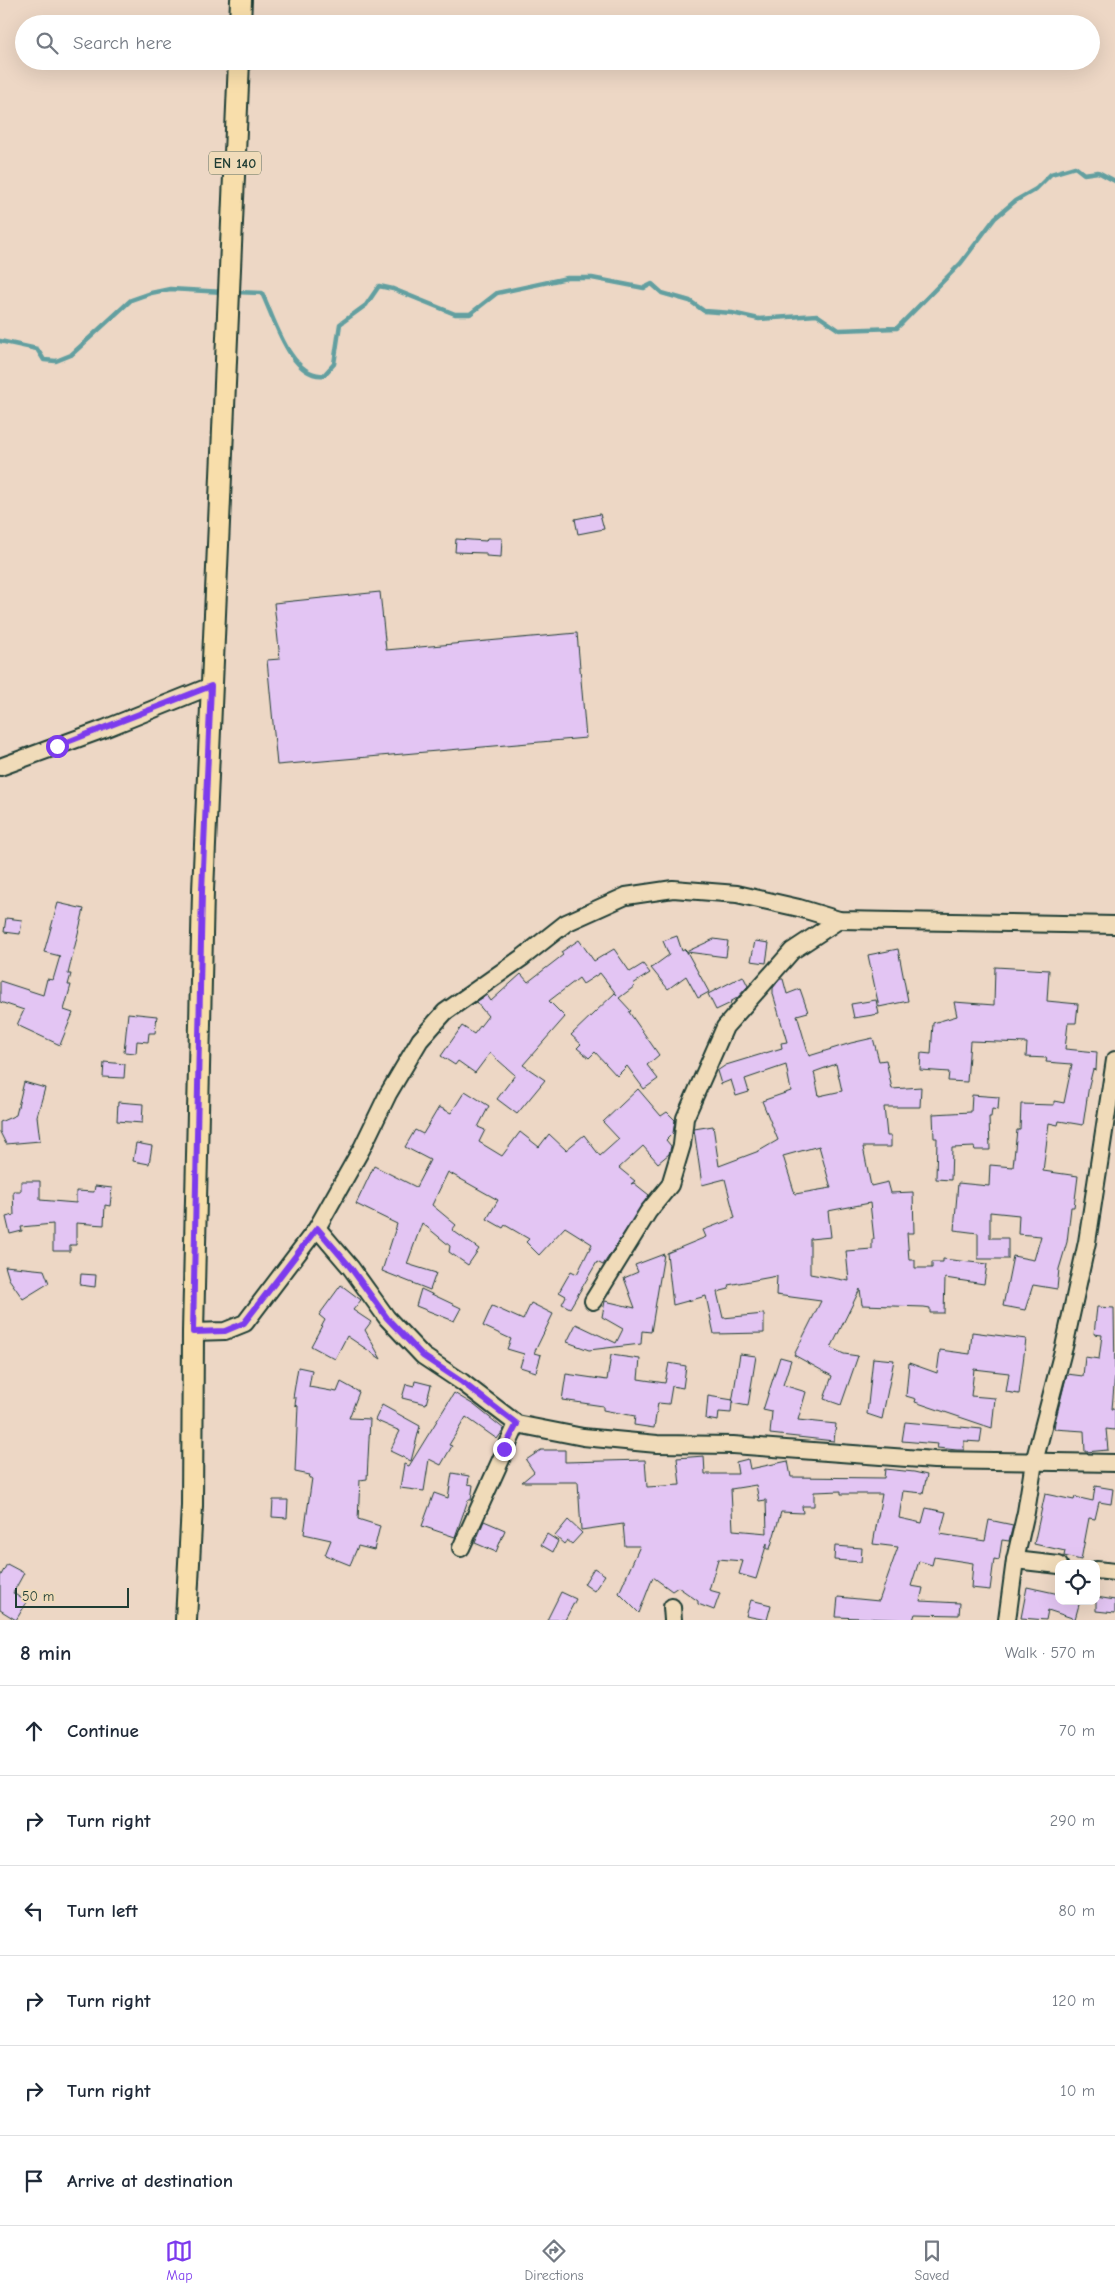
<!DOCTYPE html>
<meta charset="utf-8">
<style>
body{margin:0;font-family:"Comic Neue",sans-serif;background:#f6f6f7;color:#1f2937}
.controls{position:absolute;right:15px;bottom:15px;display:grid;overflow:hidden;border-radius:10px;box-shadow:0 5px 20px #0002}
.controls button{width:45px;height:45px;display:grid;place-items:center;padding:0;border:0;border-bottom:1px solid #e0e1e3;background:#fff;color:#1f2937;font:25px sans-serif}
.scale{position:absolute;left:15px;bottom:12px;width:114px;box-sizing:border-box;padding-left:5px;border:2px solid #1f3d34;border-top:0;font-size:14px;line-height:18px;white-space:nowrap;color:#1f3d34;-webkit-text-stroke:4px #f0dbb9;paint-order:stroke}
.stop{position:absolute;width:15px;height:15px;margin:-11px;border:4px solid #7c3aed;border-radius:50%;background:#fff}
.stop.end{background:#7c3aed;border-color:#fff;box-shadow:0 1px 5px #0008}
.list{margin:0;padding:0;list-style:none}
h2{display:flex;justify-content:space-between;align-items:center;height:65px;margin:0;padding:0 20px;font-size:21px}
h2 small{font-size:16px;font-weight:400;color:#747a83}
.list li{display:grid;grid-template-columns:32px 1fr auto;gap:15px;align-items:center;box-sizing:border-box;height:90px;padding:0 20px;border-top:1px solid #e0e1e3}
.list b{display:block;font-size:19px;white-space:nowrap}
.list em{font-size:16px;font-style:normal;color:#747a83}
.icon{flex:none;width:28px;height:28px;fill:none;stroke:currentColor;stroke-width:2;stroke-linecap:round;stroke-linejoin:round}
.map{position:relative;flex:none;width:1115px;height:1620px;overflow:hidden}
.search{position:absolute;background:#fff;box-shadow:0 5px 20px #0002;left:15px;right:15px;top:15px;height:55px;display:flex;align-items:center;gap:12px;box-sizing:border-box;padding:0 18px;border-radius:28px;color:#747a83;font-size:19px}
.sheet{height:605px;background:#fff}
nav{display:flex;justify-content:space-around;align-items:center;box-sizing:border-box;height:70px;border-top:1px solid #e0e1e3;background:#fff;font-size:14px;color:#747a83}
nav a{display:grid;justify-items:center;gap:2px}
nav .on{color:#7c3aed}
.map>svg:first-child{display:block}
</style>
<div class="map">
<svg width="1115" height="1620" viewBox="0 0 1115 1620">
<rect width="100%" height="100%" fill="#edd7c5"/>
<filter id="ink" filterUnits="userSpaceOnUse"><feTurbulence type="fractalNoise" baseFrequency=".02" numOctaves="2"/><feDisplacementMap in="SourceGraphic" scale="10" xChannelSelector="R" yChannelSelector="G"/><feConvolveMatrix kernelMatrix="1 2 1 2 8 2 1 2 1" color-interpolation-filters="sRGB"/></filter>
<g filter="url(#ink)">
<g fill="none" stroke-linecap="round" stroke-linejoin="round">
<g stroke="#629fa0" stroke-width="4.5">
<path d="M234,292L262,293C274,318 291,379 324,375L334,364L340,324L366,305L379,286L393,289L455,314H470L497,293L567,278H592L644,288L652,284L662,293L690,301L704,311L732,313L759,319L817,315L839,330L897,328L961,263L995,218L1015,201L1036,189L1051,174L1075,167L1084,174L1098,172L1115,181"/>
<polyline points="0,341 37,349 44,360 56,361 71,355 131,300 151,293 170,289 224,292"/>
</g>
</g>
<g fill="#e3c5f3" stroke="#1f3d34" fill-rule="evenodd">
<polygon points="600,514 604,529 578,534 575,519"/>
<polygon points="487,538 502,538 501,557 486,556 486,553 455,552 456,539 486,541"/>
<polygon points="380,592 386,650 577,633 586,738 277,765 267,660 280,659 274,603"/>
<polygon points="58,903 84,909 68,974 71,974 68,985 71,985 64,1010 73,1013 60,1045 17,1025 24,1010 0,1002 0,981 43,995 47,979 53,980 60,956 44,952"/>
<polygon points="6,918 22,920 20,934 4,932"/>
<polygon points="677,936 682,951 685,949 686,952 714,939 728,941 726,957 687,952 709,992 698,998 686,976 668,989 651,968 669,955 663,941"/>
<polygon points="579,940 594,961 614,949 630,972 643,964 650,973 633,984 635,986 619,998 631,1011 629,1012 659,1055 647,1065 658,1079 644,1089 627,1066 617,1076 595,1052 589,1058 577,1048 581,1044 571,1035 615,993 617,995 600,973 583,984 579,978 549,1001 565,1017 523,1065 545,1080 517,1114 497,1099 515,1075 490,1053 475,1073 458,1061 455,1065 441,1056 462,1026 474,1034 488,1016 476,1002 487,995 491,1001 521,974 528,982 563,955 561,952"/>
<polygon points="755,941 769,943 766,963 751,961"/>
<polygon points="898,949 908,1001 879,1007 868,955"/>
<polygon points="995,967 1049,970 1047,1001 1078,1004 1076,1023 1068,1023 1065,1049 1097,1052 1096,1070 1093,1069 1089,1085 1083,1125 1059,1121 1058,1125 1049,1123 1043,1171 1078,1176 1076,1192 1074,1207 1071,1207 1067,1242 1059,1269 1057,1289 1033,1285 1025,1310 1003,1306 1013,1256 1034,1260 1041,1236 1018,1234 1019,1215 990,1212 990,1238 1008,1238 1008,1259 978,1259 978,1233 954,1230 958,1183 989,1186 990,1165 1013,1167 1017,1130 1020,1130 1021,1104 1054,1105 1054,1101 1064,1103 1072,1064 1046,1062 1047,1058 1026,1057 1027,1043 970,1041 967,1082 948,1081 949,1072 920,1070 921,1053 931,1054 933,1023 957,1016 954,1002 994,1005"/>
<polygon points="743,976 748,986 737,998 730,1002 731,1003 716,1010 708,994"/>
<path d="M780,979H783L787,994L800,989L808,1012L797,1015L809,1056L851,1043L873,1038L879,1061L886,1060L892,1089L921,1087L920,1107H884L887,1136H891V1147H863L871,1186L888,1182L891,1193L913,1192L914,1233H907L909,1260H915V1268H932V1262H943V1259L987,1264L984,1284L945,1278L944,1313H930V1308L924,1307L862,1305L860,1289L831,1348L844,1354L858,1356L841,1405L824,1399L832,1376L794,1355L821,1301L776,1295L777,1276L728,1285L729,1289L717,1292L723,1318L764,1314V1333L714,1334L706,1296L673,1305L667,1253L706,1237L703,1230L735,1218L725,1179L702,1185L694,1129L713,1126L719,1166L759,1151L778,1140L762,1101L791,1091L786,1065L745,1079L749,1092L736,1096L731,1080L721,1084L717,1071L726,1065L782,1048L781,1043L787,1042L773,994V988ZM836,1064L842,1091L819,1096L814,1072ZM819,1146L831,1188L795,1194L783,1156ZM870,1203L874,1239H872V1249L846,1251L849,1281L810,1274V1239L831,1237L828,1211Z"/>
<polygon points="876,1000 879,1014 854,1018 851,1004"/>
<polygon points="128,1013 157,1016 155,1033 149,1033 148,1042 137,1041 136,1053 124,1052"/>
<polygon points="104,1062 125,1064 124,1078 103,1077"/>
<polygon points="24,1082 45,1088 37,1116 40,1141 6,1144 0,1132 0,1122 16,1115"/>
<polygon points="638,1089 661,1116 667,1112 675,1120 673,1133 666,1140 671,1146 669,1154 658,1163 643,1146 619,1168 635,1181 631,1184 634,1183 649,1195 603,1265 597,1262 570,1308 562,1304 566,1296 559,1292 571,1271 577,1274 592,1244 565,1227 539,1255 526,1242 529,1239 505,1225 503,1228 487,1219 498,1200 448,1172 432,1205 456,1225 452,1230 479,1249 468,1265 449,1252 450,1246 422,1223 407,1264 436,1273 430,1290 382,1271 397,1224 356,1204 374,1166 416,1187 430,1160 405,1147 415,1130 423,1134 439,1107 451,1113 465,1091 489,1106 478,1127 485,1130 479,1142 502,1156 520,1132 539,1147 549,1134 566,1150 584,1135 600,1156 619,1139 603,1122"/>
<polygon points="972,1095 999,1097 998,1110 992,1109 991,1117 989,1117 990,1150 975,1150 974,1147 952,1148 951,1180 936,1179 937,1138 934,1138 933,1114 971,1112"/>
<polygon points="118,1102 143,1104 142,1123 117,1121"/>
<polygon points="136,1143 152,1146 149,1164 133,1161"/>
<polygon points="21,1181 40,1181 40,1200 76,1203 76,1191 94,1192 95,1186 112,1188 110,1206 105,1205 104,1225 76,1223 76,1245 70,1245 70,1251 53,1251 53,1224 21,1227 22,1231 10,1234 6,1217 14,1215 13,1191 21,1191"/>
<polygon points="664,1254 651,1332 642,1331 641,1344 589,1350 567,1342 576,1324 616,1343 623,1329 602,1317 605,1301 635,1308 624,1278 638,1272 635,1265"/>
<polygon points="5,1266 44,1270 49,1283 23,1299 9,1279"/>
<polygon points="81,1274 96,1275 95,1287 80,1285"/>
<polygon points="341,1285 361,1300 353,1310 371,1322 365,1330 381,1359 347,1336 335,1359 311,1346 325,1320 319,1315"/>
<polygon points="421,1289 461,1308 454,1321 416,1306"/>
<polygon points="531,1303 553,1314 534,1353 541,1355 536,1372 520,1367 524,1354 507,1349 511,1339 483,1326 492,1306 523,1320"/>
<polygon points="1097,1307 1114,1308 1115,1374 1112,1409 1115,1409 1115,1430 1106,1429 1108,1450 1085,1452 1084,1431 1054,1429 1055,1422 1067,1374 1083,1376 1085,1357 1099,1359 1102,1335 1094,1334"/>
<polygon points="972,1332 1026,1339 1019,1394 1006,1392 1009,1373 974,1369 971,1396 995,1398 992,1428 915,1402 916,1399 906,1396 909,1363 937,1373 940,1350 970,1354"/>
<polygon points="740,1354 756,1356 748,1406 732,1403 731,1413 719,1412 718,1421 706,1419 708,1396 733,1400 732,1403"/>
<polygon points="611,1355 640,1359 638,1379 665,1383 669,1363 686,1366 683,1388 672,1386 669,1404 658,1403 654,1428 634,1425 635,1416 603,1410 603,1406 562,1400 566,1374 607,1380"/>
<polygon points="780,1357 791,1360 783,1385 806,1392 798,1420 836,1424 834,1441 770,1434 772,1412 763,1410"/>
<polygon points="873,1358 894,1360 882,1419 867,1414"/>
<polygon points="298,1367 312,1370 309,1387 337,1392 341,1382 359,1392 349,1418 370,1419 367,1479 360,1480 358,1519 380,1526 374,1550 358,1546 350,1565 325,1555 331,1540 304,1534 312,1478 309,1478 310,1475 295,1472 298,1406 295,1405 296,1398 293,1398"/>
<polygon points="415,1381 431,1385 426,1404 402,1398 406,1384 414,1386"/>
<polygon points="454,1393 474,1405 504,1429 503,1431 497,1439 466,1417 449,1445 452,1446 441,1465 429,1459 424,1491 400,1488 404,1464 409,1466"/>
<polygon points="382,1405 420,1426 411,1461 390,1451 400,1431 375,1420"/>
<polygon points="905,1422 982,1429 980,1442 964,1441 964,1450 957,1450 937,1448 938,1444 902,1441"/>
<path d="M541,1450H565V1462L645,1460L647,1487L680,1485L677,1458L704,1456L705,1474H738L736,1462L748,1459L750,1469L788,1461L791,1477L884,1478L885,1469L914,1472L927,1475L923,1493L903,1491L899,1518L922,1523L926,1508L946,1512L940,1534L985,1541L989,1520L1013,1525L1009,1541L1002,1540L999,1560L994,1559L990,1590L971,1588L973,1563L934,1557L932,1565L919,1561L911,1586L923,1588L920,1601L960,1603L959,1615L915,1614L913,1620L836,1617L838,1597L879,1601L898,1547L873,1544L882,1494H841V1491L814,1492V1506H802L803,1513L781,1512L770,1549H767V1543L756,1579L739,1574L743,1561L718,1559L709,1590L720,1593L714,1610L698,1604V1601L678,1587L672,1591L653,1577L639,1613L619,1593L640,1546H625L623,1524L581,1530L578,1482H522L534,1472L526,1460ZM756,1485L759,1501L766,1500L767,1533L733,1530L731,1489Z"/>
<polygon points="452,1473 469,1476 468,1484 473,1485 471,1500 468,1500 455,1537 422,1526 434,1493 448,1498"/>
<polygon points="1095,1486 1113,1489 1111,1504 1099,1502 1095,1519 1089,1518 1081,1560 1064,1556 1065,1551 1034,1544 1045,1494 1074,1500 1075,1497 1093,1501"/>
<polygon points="273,1500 288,1500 287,1518 272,1517"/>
<polygon points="568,1520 582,1533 572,1544 567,1540 564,1544 555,1536"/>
<polygon points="484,1521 505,1530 496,1552 475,1543"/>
<polygon points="547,1534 558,1541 553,1552 541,1545"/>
<polygon points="835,1546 862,1548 861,1562 834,1560"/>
<polygon points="7,1564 24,1573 13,1593 27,1602 16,1620 0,1610 0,1577"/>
<polygon points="594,1568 605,1575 594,1591 584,1584"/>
<polygon points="1027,1587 1059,1594 1059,1601 1080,1601 1075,1619 1048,1610 1046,1620 1021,1618"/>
<polygon points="561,1592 576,1599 565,1620 547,1620"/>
<polygon points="1096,1597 1115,1600 1115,1613 1096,1611"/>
<polygon points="751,1600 771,1605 767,1620 746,1616"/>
</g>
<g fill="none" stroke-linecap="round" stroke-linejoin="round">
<g stroke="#1f3d34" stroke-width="20">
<g id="minor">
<polyline points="0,767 104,729 211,686"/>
<polyline points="317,1228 351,1268 387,1318 423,1356 462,1382 517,1424 583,1437 657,1444 733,1445 934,1460 1115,1463"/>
<polyline points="593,1301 648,1212 670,1185 682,1145 685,1118 725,1027 792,951 839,920"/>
<polyline points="193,1332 225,1331 245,1323 317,1228 362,1148 388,1094 420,1040 445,1012 523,957 566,923 626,896 673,889 737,894 799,908 839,920 1115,925"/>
<polyline points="461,1548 517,1424"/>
<polyline points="1015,1560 1059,1565"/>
<polyline points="1096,1570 1115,1572"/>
<polyline points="672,1607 673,1620"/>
<polyline points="1007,1620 1015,1560 1026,1512 1034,1462 1064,1347 1087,1242 1115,1060"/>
</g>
</g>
<g stroke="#1f3d34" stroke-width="24">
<g id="major">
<polyline points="240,24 241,0"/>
<polyline points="186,1620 192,1506 193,1332 203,891 239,61"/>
</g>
</g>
<use href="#minor" stroke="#f0dbb9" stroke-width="16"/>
<use href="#major" stroke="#f8deab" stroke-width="20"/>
</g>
</g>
<g fill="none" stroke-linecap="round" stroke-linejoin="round" filter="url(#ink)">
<polyline stroke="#7c3aed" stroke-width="6" points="57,746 211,686 202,891 193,1332 225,1331 244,1323 317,1228 351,1268 387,1318 423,1356 462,1382 517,1424 504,1449"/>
</g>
<g text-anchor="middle" stroke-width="4.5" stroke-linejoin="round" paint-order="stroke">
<rect fill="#f0dbb9" stroke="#5e6c5c" stroke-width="1" x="209" y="151.5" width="52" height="23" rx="4"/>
<g font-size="14" font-weight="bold" fill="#1f3d34">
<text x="235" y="168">EN 140</text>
</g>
</g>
</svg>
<div class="controls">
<button><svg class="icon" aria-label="locate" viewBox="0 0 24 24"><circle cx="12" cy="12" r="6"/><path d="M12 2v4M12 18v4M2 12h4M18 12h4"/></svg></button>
</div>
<div class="scale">50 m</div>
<div class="stop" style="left:57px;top:746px"></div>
<div class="stop end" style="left:504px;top:1449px"></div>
<div class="search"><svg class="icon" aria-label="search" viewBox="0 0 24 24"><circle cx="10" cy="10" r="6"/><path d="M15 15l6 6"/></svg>Search here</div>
</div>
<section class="sheet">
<h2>8 min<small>Walk · 570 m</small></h2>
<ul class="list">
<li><svg class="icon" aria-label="ahead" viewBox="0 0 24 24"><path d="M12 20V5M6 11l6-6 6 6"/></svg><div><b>Continue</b></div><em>70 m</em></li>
<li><svg class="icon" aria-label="right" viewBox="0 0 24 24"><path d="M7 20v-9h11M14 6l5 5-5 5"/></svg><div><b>Turn right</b></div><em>290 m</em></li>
<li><svg class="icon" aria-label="left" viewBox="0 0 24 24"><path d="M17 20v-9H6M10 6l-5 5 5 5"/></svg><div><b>Turn left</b></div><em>80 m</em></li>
<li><svg class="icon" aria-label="right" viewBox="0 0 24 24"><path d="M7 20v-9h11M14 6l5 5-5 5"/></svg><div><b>Turn right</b></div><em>120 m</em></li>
<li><svg class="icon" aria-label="right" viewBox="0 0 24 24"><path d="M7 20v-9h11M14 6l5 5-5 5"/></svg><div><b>Turn right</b></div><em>10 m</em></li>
<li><svg class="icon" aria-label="arrive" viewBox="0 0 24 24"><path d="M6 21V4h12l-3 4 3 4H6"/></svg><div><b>Arrive at destination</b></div></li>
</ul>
</section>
<nav>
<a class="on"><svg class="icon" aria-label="map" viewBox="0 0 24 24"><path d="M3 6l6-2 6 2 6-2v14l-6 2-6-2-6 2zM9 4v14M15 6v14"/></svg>Map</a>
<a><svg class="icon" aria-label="directions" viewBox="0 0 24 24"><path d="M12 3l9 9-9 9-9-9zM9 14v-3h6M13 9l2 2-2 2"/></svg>Directions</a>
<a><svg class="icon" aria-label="saved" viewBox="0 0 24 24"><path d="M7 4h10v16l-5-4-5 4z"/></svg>Saved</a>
</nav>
